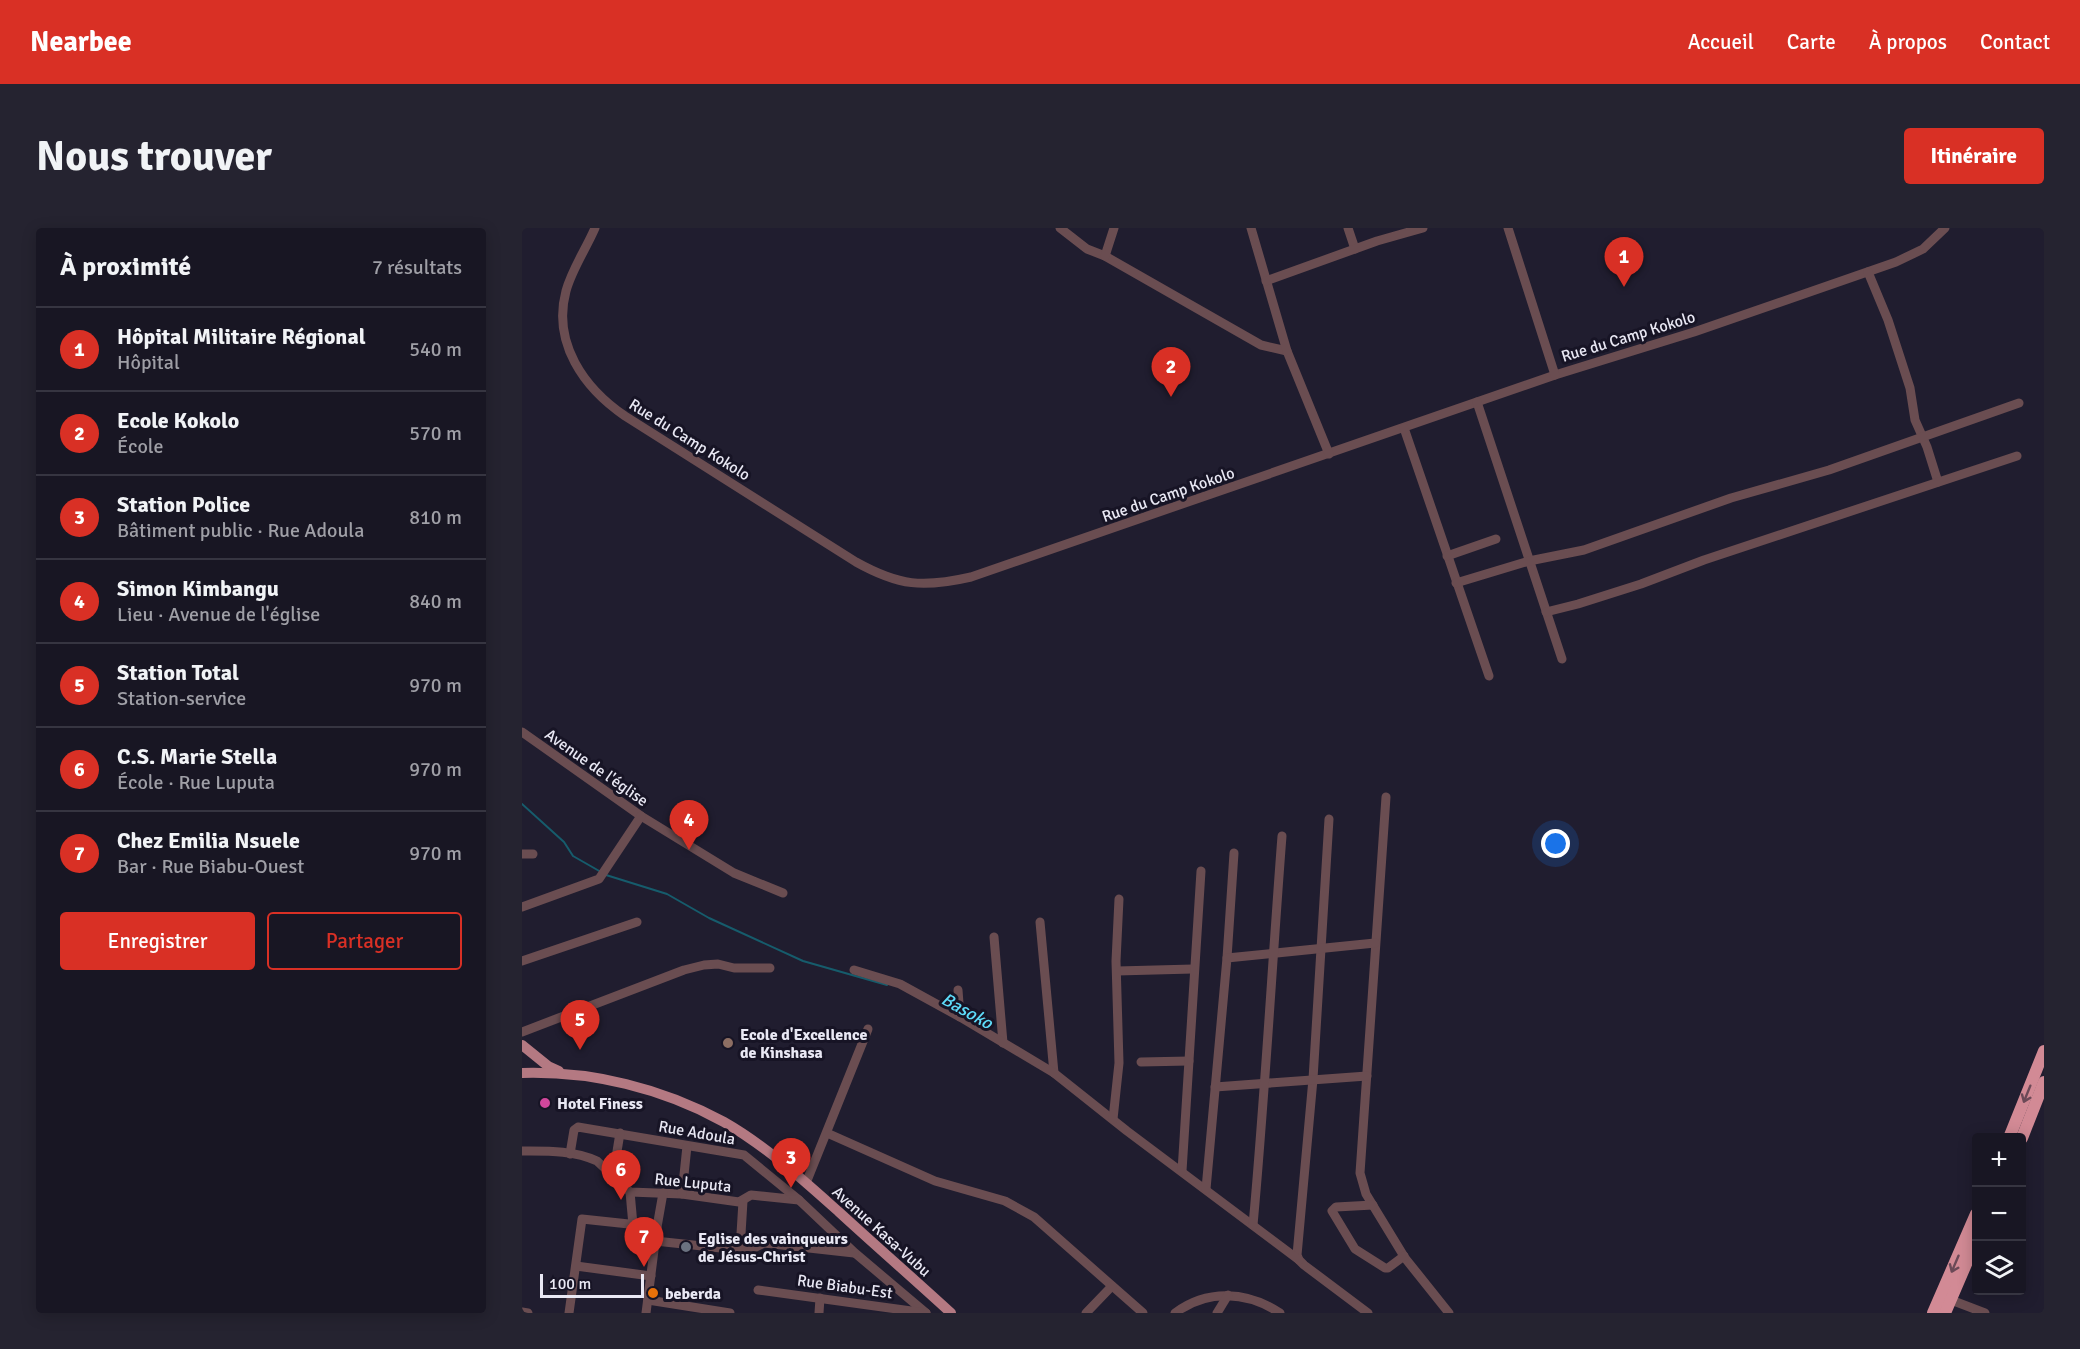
<!DOCTYPE html>
<html lang="fr">
<meta charset="utf-8">
<style>
body{margin:0;font-family:Signika,sans-serif;background:#252330;color:#f1f3f6}
.controls{position:absolute;right:18px;bottom:18px;display:grid;overflow:hidden;border-radius:6px;box-shadow:0 3px 15px #0003}
.controls button{width:54px;height:54px;display:grid;place-items:center;padding:0;border:0;border-bottom:2px solid #363541;background:#181623;color:#f1f3f6;font:30px sans-serif}
.scale{position:absolute;left:18px;bottom:15px;width:104px;box-sizing:border-box;padding-left:6px;border:3px solid #e9e8f4;border-top:0;font-size:16px;line-height:21px;white-space:nowrap;color:#e9e8f4;-webkit-text-stroke:4px #171425;paint-order:stroke}
.you{position:absolute;left:1034px;top:616px;width:21px;height:21px;margin:-15px;border:4px solid #fff;border-radius:50%;background:#1a73e8;box-shadow:0 0 0 9px #1a73e833}
.badge{display:grid;place-items:center;width:39px;height:39px;border-radius:50%;background:#d93025;color:#fff;font-size:20px;font-weight:700}
.pin{position:absolute;translate:-50% -50px;filter:drop-shadow(0 2px 3px #0008)}
.pin::after{content:'';position:absolute;top:32px;width:21px;height:18px;background:inherit;clip-path:polygon(0 0,100% 0,50% 100%)}
.list{margin:0;padding:0;list-style:none}
h2{display:flex;justify-content:space-between;align-items:center;height:78px;margin:0;padding:0 24px;font-size:26px}
h2 small{font-size:20px;font-weight:400;color:#9f9fa6}
.list li{display:grid;grid-template-columns:39px 1fr auto;gap:18px;align-items:center;box-sizing:border-box;height:84px;padding:0 24px;border-top:2px solid #363541}
.list b{display:block;font-size:22px;white-space:nowrap}
.list p{margin:0;font-size:20px;white-space:nowrap;color:#9f9fa6}
.list em{font-size:20px;font-style:normal;color:#9f9fa6}
.actions{display:flex;gap:12px;padding:18px 24px}
.actions a{flex:1;padding:14px 0;border:2px solid #d93025;border-radius:6px;text-align:center;font-size:21px;color:#d93025}
.actions .main{background:#d93025;color:#fff}
.icon{flex:none;width:33px;height:33px;fill:none;stroke:currentColor;stroke-width:2;stroke-linecap:round;stroke-linejoin:round}
.map{position:relative;flex:none;width:1522px;height:1085px;overflow:hidden;border-radius:6px}
header{display:flex;align-items:center;gap:36px;box-sizing:border-box;height:84px;padding:0 30px;background:#d93025;color:#fff}
header strong{font-size:28px}
nav{display:flex;gap:33px;margin-inline-start:auto;font-size:21px}
.intro{display:flex;align-items:center;justify-content:space-between;box-sizing:border-box;height:144px;padding:0 36px}
h1{margin:0;font-size:42px}
.button{padding:15px 27px;border-radius:6px;background:#d93025;color:#fff;font-size:21px;font-weight:700}
main{display:flex;gap:36px;padding:0 36px}
aside{flex:1;background:#181623;border-radius:6px;box-shadow:0 3px 15px #0003}
.map>svg:first-child{display:block}
</style>
<header>
<strong>Nearbee</strong>
<nav><a>Accueil</a><a>Carte</a><a>À propos</a><a>Contact</a></nav>
</header>
<div class="intro"><h1>Nous trouver</h1><a class="button">Itinéraire</a></div>
<main>
<aside>
<h2>À proximité<small>7 résultats</small></h2>
<ul class="list">
<li><span class="badge">1</span><div><b>Hôpital Militaire Régional</b><p>Hôpital</p></div><em>540 m</em></li>
<li><span class="badge">2</span><div><b>Ecole Kokolo</b><p>École</p></div><em>570 m</em></li>
<li><span class="badge">3</span><div><b>Station Police</b><p>Bâtiment public · Rue Adoula</p></div><em>810 m</em></li>
<li><span class="badge">4</span><div><b>Simon Kimbangu</b><p>Lieu · Avenue de l'église</p></div><em>840 m</em></li>
<li><span class="badge">5</span><div><b>Station Total</b><p>Station-service</p></div><em>970 m</em></li>
<li><span class="badge">6</span><div><b>C.S. Marie Stella</b><p>École · Rue Luputa</p></div><em>970 m</em></li>
<li><span class="badge">7</span><div><b>Chez Emilia Nsuele</b><p>Bar · Rue Biabu-Ouest</p></div><em>970 m</em></li>
</ul>
<div class="actions"><a class="main">Enregistrer</a><a>Partager</a></div>
</aside>
<div class="map">
<svg width="1522" height="1085" viewBox="0 0 1522 1085">
<rect width="100%" height="100%" fill="#201d2f"/>
<g fill="none" stroke-linecap="round" stroke-linejoin="round">
<g stroke="#165c6c" stroke-width="2">
<polyline points="0,576 42,614 51,628 79,644"/>
<polyline points="84,647 145,666 187,690 281,733 365,757"/>
</g>
<g stroke="#6a4d51" stroke-width="9">
<path d="M73,0C64,21 50,41 44,63C30,115 62,160 103,188L334,334C377,358 401,360 449,349L1033,147L1172,104L1374,34L1401,21L1423,0"/>
<polyline points="538,0 565,21 583,28 739,117 765,123"/>
<polyline points="729,0 765,123 807,226"/>
<polyline points="826,0 833,21"/>
<polyline points="986,0 1033,147"/>
<polyline points="583,28 592,0"/>
<polyline points="1346,44 1366,92 1388,160 1393,192 1405,219 1416,254"/>
<polyline points="744,53 855,13 901,0"/>
<polyline points="955,174 1040,431"/>
<polyline points="882,200 967,448"/>
<polyline points="925,328 974,311"/>
<polyline points="934,355 1007,333 1062,322 1209,270 1307,242 1497,175"/>
<polyline points="1024,384 1056,376 1119,356 1182,332 1495,228"/>
<polyline points="0,504 119,588 212,645 261,665"/>
<polyline points="864,569 838,945 844,966 883,1030 927,1085"/>
<polyline points="807,591 791,851 775,1027 777,1032 782,1037 846,1085"/>
<polyline points="0,626 11,626"/>
<polyline points="0,679 77,651 119,588"/>
<polyline points="518,694 532,845"/>
<polyline points="472,709 481,815"/>
<polyline points="705,730 712,625"/>
<polyline points="0,733 115,694"/>
<polyline points="332,742 378,756 438,789 532,845 605,903 777,1032"/>
<polyline points="595,743 671,741"/>
<polyline points="436,762 438,789"/>
<polyline points="0,804 162,742 182,737 196,736 212,740 248,740"/>
<polyline points="619,834 667,833"/>
<polyline points="693,859 845,848"/>
<polyline points="591,891 597,835 594,733 597,671"/>
<polyline points="305,905 413,953 483,973 512,989 621,1085"/>
<path d="M0,923C24,923 52,922 75,933L108,964L160,966L217,974L229,967L277,972"/>
<polyline points="48,926 52,902 56,899 222,927 277,972 333,1025 404,1085"/>
<polyline points="660,943 679,643"/>
<polyline points="91,948 98,905"/>
<polyline points="284,955 346,801"/>
<polyline points="684,961 705,730 853,715"/>
<polyline points="108,964 111,997"/>
<polyline points="160,966 165,918"/>
<polyline points="851,977 814,979 810,983 833,1021 863,1040 866,1040 882,1028"/>
<path d="M731,997C743,867 750,737 760,608"/>
<polyline points="133,1013 218,1022 228,1022 242,1015 332,1025"/>
<polyline points="218,1022 221,973"/>
<polyline points="54,1038 129,1048"/>
<polyline points="236,1062 404,1085"/>
<polyline points="126,1072 208,1085"/>
<polyline points="1429,1072 1463,1085"/>
<polyline points="0,1084 6,1085"/>
<polyline points="47,1085 60,991 135,999"/>
<polyline points="124,1085 135,999 141,965"/>
<polyline points="297,1085 298,1070"/>
<polyline points="564,1085 590,1058"/>
<path d="M653,1085C685,1061 725,1063 758,1085"/>
<polyline points="695,1085 706,1067"/>
</g>
<g stroke="#b47982" stroke-width="10">
<polyline points="0,817 26,838 37,843"/>
<path d="M0,845C70,843 140,860 202,894C244,918 281,952 317,984C354,1018 392,1051 429,1085"/>
</g>
<g stroke="#d28a95" stroke-width="12">
<polyline points="1487,910 1522,823"/>
<polyline points="1500,910 1522,854"/>
<polyline points="1411,1085 1454,986"/>
<polyline points="1423,1085 1454,1013"/>
</g>
</g>
<defs><path id="oneway-shaft" d="M-6 0H5M1.5-3L5.5 0L1.5 3" fill="none" stroke-width="1.6" stroke-linecap="round" stroke-linejoin="round" transform="scale(1.5)"/></defs>
<g stroke="#6b4957">
<use href="#oneway-shaft" transform="translate(1505 866) rotate(112)"/>
<use href="#oneway-shaft" transform="translate(1433 1036) rotate(113)"/>
</g>
<circle fill="#8d6e63" stroke="#171425" stroke-width="2" cx="206" cy="815" r="6"/>
<circle fill="#d1479c" stroke="#171425" stroke-width="2" cx="23" cy="875" r="6"/>
<circle fill="#6b7280" stroke="#171425" stroke-width="2" cx="164" cy="1019" r="6"/>
<circle fill="#e8710a" stroke="#171425" stroke-width="2" cx="131" cy="1065" r="6"/>
<g text-anchor="middle" stroke-width="6" stroke-linejoin="round" paint-order="stroke">
<g font-size="16" fill="#e9e8f4" stroke="#171425">
<text transform="translate(1106 108) rotate(-17)" y="6">Rue du Camp Kokolo</text>
<text transform="translate(168 211) rotate(32)" y="6">Rue du Camp Kokolo</text>
<text transform="translate(646 266) rotate(-19)" y="6">Rue du Camp Kokolo</text>
<text transform="translate(75 539) rotate(35)" y="6">Avenue de l'église</text>
<text transform="translate(175 904) rotate(10)" y="6">Rue Adoula</text>
<text transform="translate(171 954) rotate(6)" y="6">Rue Luputa</text>
<text transform="translate(360 1003) rotate(42)" y="6">Avenue Kasa-Vubu</text>
<text transform="translate(323 1058) rotate(8)" y="6">Rue Biabu-Est</text>
</g>
<g font-size="16" font-weight="bold" fill="#e9e8f4" stroke="#171425" text-anchor="start">
<text x="218" y="812">Ecole d'Excellence<tspan x="218" dy="18">de Kinshasa</tspan></text>
<text x="35" y="881">Hotel Finess</text>
<text x="176" y="1016">Eglise des vainqueurs<tspan x="176" dy="18">de Jésus-Christ</tspan></text>
<text x="143" y="1071">beberda</text>
</g>
<g font-size="18" font-style="italic" fill="#5edcfa" stroke="#171425">
<text transform="translate(445 783) rotate(29)" y="6">Basoko</text>
</g>
</g>
</svg>
<div class="controls">
<button>+</button>
<button>−</button>
<button><svg class="icon" aria-label="layers" viewBox="0 0 24 24"><path d="M12 4l9 5-9 5-9-5zM3 14l9 5 9-5"/></svg></button>
</div>
<div class="scale">100 m</div>
<div class="you"></div>
<div class="pin badge" style="left:1102px;top:59px">1</div>
<div class="pin badge" style="left:649px;top:169px">2</div>
<div class="pin badge" style="left:269px;top:960px">3</div>
<div class="pin badge" style="left:167px;top:622px">4</div>
<div class="pin badge" style="left:58px;top:822px">5</div>
<div class="pin badge" style="left:99px;top:972px">6</div>
<div class="pin badge" style="left:122px;top:1039px">7</div>
</div>
</main>
